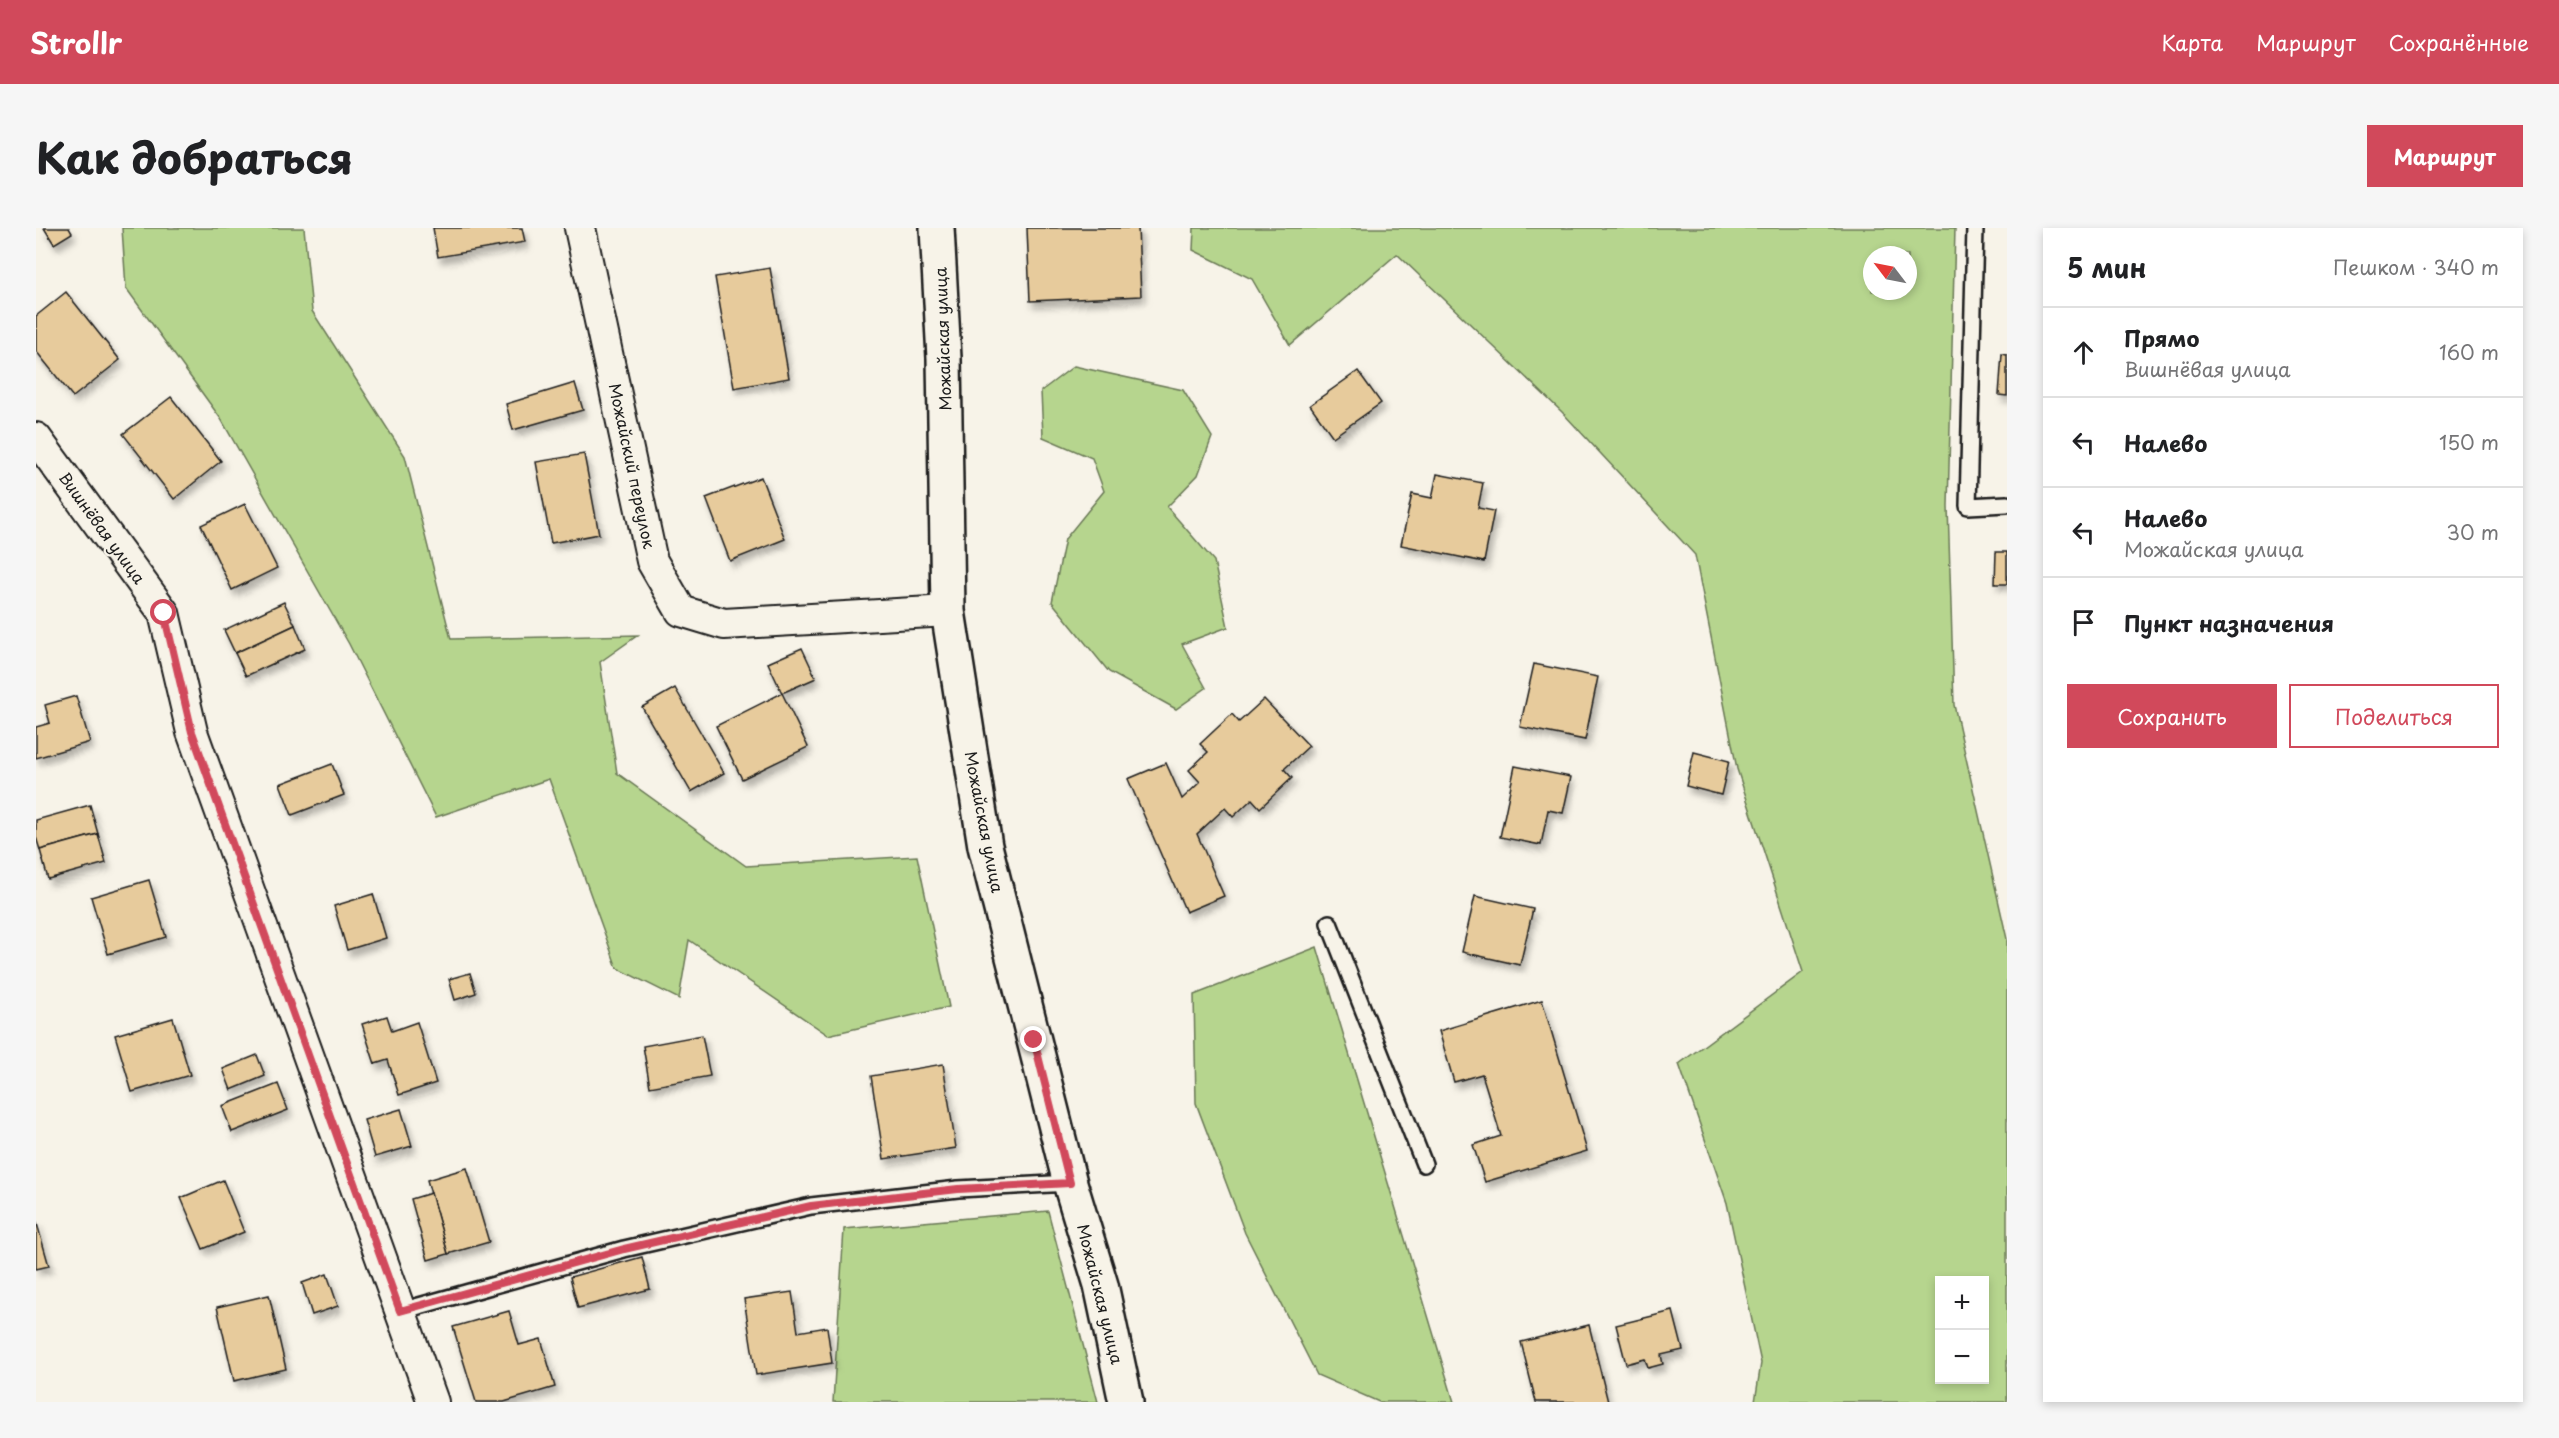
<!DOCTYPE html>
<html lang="ru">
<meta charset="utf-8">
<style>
body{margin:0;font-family:"Playpen Sans",sans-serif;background:#f6f6f6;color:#202124}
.controls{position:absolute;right:18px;bottom:18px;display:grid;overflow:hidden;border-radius:0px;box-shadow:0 3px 9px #0003}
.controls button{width:54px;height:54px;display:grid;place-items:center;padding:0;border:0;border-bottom:2px solid #e0e0e0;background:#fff;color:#202124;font:30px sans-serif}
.compass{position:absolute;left:1827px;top:18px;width:54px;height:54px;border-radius:50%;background:#fff;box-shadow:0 3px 9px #0003;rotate:302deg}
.stop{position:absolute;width:18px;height:18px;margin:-14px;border:4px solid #d1495b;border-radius:50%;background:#fff}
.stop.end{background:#d1495b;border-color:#fff;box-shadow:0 2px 6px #0008}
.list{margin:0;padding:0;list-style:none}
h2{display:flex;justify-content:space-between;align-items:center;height:78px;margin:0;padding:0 24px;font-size:26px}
h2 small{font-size:20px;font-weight:400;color:#757577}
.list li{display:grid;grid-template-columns:39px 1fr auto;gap:18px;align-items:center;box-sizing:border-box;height:90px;padding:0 24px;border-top:2px solid #e0e0e0}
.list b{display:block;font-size:22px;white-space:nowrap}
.list p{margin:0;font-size:20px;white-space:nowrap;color:#757577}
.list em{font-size:20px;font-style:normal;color:#757577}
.actions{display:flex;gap:12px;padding:18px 24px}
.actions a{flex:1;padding:14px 0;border:2px solid #d1495b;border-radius:0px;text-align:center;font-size:21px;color:#d1495b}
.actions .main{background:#d1495b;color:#fff}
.icon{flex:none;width:33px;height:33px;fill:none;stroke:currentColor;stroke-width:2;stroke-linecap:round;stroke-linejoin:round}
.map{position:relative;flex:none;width:1971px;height:1174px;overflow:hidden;border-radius:0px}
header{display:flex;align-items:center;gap:36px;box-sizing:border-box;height:84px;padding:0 30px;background:#d1495b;color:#fff}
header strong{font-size:28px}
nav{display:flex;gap:33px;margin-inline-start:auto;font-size:21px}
.intro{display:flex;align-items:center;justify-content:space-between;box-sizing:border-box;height:144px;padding:0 36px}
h1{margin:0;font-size:42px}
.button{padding:15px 27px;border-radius:0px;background:#d1495b;color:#fff;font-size:21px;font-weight:700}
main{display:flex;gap:36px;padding:0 36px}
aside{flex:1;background:#fff;border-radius:0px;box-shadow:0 3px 9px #0003}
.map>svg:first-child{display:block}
</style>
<header>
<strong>Strollr</strong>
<nav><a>Карта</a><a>Маршрут</a><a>Сохранённые</a></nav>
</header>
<div class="intro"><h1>Как добраться</h1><a class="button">Маршрут</a></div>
<main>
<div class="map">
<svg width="1971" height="1174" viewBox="0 0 1971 1174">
<defs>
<filter id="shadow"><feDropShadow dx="3.5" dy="6" stdDeviation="3" flood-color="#0004"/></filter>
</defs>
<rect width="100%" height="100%" fill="#f7f3e8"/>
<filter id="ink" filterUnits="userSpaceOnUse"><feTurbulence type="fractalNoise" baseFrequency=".0167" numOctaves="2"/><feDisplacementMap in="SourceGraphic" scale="12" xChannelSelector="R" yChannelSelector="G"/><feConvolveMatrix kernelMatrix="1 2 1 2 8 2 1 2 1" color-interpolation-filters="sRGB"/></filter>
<g filter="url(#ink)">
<g fill="#b6d58e" stroke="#697855" stroke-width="1.5" fill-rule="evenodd">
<polygon points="86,0 268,0 276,83 369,228 415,411 602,407 564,434 581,545 710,638 881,628 913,779 792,807 653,712 643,771 581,740 513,551 400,589 313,416 185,191 90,60"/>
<path d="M1158,0H1919L1912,278L1918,477L1971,711V1174H1719L1725,1135L1691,975L1643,836L1767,744L1701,541L1659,327L1526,184L1361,26L1254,117L1216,51L1157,22ZM1836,27H1872V63H1836ZM1948,1052V1152H1904V1052Z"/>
<polygon points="1038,138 1147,162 1176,209 1162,247 1131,279 1178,333 1192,399 1146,416 1170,460 1140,481 1073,444 1016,374 1029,311 1068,263 1056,230 1007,209 1005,163"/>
<polygon points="1281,719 1418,1174 1343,1174 1281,1147 1209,1005 1160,875 1158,767"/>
<polygon points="1012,983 1062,1174 797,1174 808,1001"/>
</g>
<g fill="#e7cb9c" stroke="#1c1c1c" stroke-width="1.5" filter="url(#shadow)">
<polygon points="8,0 33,0 36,5 18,16"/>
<polygon points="397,0 486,0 489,14 402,29"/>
<polygon points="991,0 1102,0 1105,68 994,73"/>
<polygon points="734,40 753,150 698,160 679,49"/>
<polygon points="30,64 84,132 37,169 0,123 0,88"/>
<polygon points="1966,126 1971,127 1971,168 1963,167"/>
<polygon points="1322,143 1345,175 1297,209 1274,177"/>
<polygon points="539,155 547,182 477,202 470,176"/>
<polygon points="135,169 185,233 138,271 87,206"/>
<polygon points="548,226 563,306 515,315 500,234"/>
<polygon points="1401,246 1447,255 1442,280 1458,283 1448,334 1365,317 1376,266 1396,270"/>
<polygon points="725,249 749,311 694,333 670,270"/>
<polygon points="209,276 241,340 196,362 165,297"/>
<polygon points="1960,324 1971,324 1971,356 1959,356"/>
<polygon points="248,374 259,397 199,425 188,402"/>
<polygon points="259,397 269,421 210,448 199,425"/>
<polygon points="766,420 780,450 746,465 732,435"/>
<polygon points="1498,436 1562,449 1549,512 1484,499"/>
<polygon points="639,460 688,545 655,564 606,479"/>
<polygon points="746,465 772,519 706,551 680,498"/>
<polygon points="40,468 54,514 0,530 0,499 14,495 9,477"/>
<polygon points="1228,471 1273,518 1248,541 1256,550 1224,580 1216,571 1197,589 1189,580 1161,606 1188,668 1150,684 1092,551 1130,535 1146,571 1164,554 1153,542 1172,524 1164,516 1196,486 1203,494"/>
<polygon points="1658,524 1693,533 1685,567 1650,558"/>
<polygon points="296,536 308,567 256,587 244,556"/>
<polygon points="1479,538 1535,549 1527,585 1512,582 1505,617 1464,609"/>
<polygon points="54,577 62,606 4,622 0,609 0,592"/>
<polygon points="62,606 70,635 12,651 4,622"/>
<polygon points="113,652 130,709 72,726 55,669"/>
<polygon points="337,666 350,710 311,722 298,678"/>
<polygon points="1439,668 1497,681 1484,737 1426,724"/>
<polygon points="434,745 440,765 419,772 413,751"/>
<polygon points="1506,772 1551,923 1449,954 1437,917 1465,908 1446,846 1418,854 1403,803"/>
<polygon points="351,788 356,803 381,794 400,855 363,867 352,832 339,836 326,796"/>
<polygon points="137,790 154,847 96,864 79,807"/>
<polygon points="666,807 674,848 614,859 607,818"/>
<polygon points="221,827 229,848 195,862 187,841"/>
<polygon points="907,836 920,920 848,931 835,848"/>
<polygon points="242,856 252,882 196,904 186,878"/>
<polygon points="365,881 376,918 339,929 328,892"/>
<polygon points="431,940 453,1014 412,1026 391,952"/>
<polygon points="187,952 208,1004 167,1021 145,970"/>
<polygon points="395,965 412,1026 392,1032 375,971"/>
<polygon points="0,992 13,1038 0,1041"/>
<polygon points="606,1029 614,1061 542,1080 534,1049"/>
<polygon points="291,1046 302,1078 276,1087 266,1055"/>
<polygon points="756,1064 762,1104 791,1099 796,1135 720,1147 708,1071"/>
<polygon points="233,1067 250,1141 198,1153 181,1079"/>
<polygon points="473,1083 483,1117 505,1111 519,1159 468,1174 440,1174 417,1099"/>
<polygon points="1637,1083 1647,1122 1625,1127 1627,1136 1612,1140 1609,1131 1590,1136 1580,1097"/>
<polygon points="1553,1097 1572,1174 1500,1174 1485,1114"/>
</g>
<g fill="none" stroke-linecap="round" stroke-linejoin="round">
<g stroke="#1c1c1c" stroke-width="20">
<g id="lane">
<polyline points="1939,0 1932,278 1971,276"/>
<polyline points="1293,695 1388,936"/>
<polyline points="365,1083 588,1021 775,978 922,961 1034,955"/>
</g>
</g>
<g stroke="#1c1c1c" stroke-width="34">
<g id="street">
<polyline points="544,0 616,333 645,383 688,396 912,383"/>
<polyline points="0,210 128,385 156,504 397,1174"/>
</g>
</g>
<g stroke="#1c1c1c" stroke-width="38">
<polyline id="secondary" points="901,0 908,130 912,383 949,618 1034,955 1065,1057 1090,1174"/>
</g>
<use href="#lane" stroke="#f7f3e8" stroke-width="15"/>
<use href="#street" stroke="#f7f3e8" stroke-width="30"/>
<use href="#secondary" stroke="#f7f3e8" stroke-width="33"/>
</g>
</g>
<g fill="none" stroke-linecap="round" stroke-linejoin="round" filter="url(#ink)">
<polyline stroke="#d1495b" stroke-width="8" points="128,385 156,504 364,1083 588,1021 775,978 922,961 1034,955 998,812"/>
</g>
<g text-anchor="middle" stroke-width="4.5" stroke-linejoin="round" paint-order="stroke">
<g font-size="16" fill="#1c1c1c" stroke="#f7f3e8">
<text transform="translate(907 111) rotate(-92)" y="6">Можайская улица</text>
<text transform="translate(596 238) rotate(78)" y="6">Можайский переулок</text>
<text transform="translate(66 300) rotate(54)" y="6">Вишнёвая улица</text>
<text transform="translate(948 594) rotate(79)" y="6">Можайская улица</text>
<text transform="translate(1064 1066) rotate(76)" y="6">Можайская улица</text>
</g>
</g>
</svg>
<div class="controls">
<button>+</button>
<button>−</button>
</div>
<svg class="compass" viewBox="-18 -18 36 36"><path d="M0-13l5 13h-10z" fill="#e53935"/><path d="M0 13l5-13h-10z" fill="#757577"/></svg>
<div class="stop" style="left:128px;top:385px"></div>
<div class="stop end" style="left:998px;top:812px"></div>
</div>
<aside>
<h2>5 мин<small>Пешком · 340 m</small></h2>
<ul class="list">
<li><svg class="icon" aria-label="ahead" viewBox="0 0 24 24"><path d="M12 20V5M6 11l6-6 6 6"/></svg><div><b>Прямо</b><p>Вишнёвая улица</p></div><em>160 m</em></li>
<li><svg class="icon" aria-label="left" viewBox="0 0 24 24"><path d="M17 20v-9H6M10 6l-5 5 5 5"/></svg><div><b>Налево</b></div><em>150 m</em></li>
<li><svg class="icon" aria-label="left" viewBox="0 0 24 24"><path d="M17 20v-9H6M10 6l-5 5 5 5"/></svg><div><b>Налево</b><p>Можайская улица</p></div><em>30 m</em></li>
<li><svg class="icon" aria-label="arrive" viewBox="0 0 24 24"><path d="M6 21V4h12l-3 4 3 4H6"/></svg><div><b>Пункт назначения</b></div></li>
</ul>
<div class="actions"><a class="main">Сохранить</a><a>Поделиться</a></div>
</aside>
</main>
